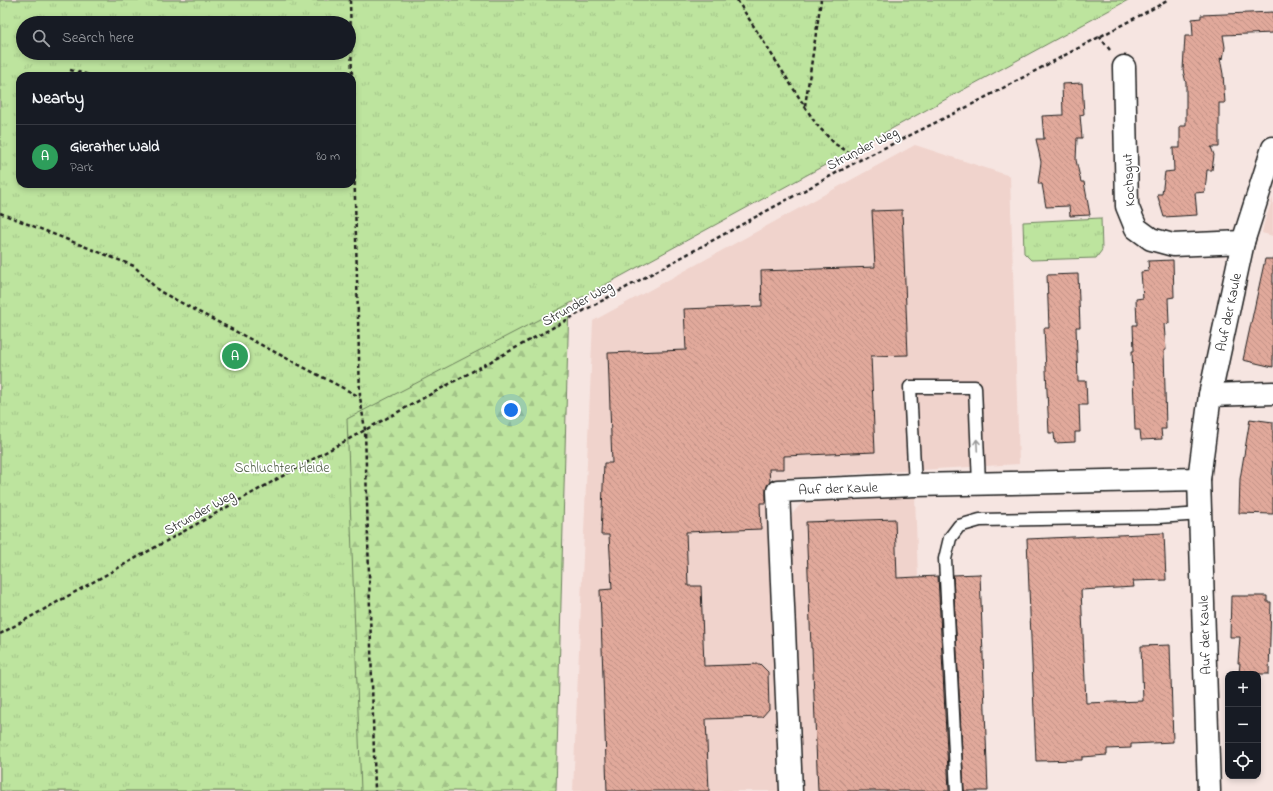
<!DOCTYPE html>
<meta charset="utf-8">
<style>
body{margin:0;font-family:"Indie Flower",sans-serif;background:#20242c;color:#f1f3f6}
.controls{position:absolute;right:12px;bottom:12px;display:grid;overflow:hidden;border-radius:8px;box-shadow:0 2px 6px #0003}
.controls button{width:36px;height:36px;display:grid;place-items:center;padding:0;border:0;border-bottom:1px solid #363941;background:#171b24;color:#f1f3f6;font:20px sans-serif}
.you{position:absolute;left:511px;top:410px;width:14px;height:14px;margin:-10px;border:3px solid #fff;border-radius:50%;background:#1a73e8;box-shadow:0 0 0 6px #1a73e833}
.badge{display:grid;place-items:center;width:26px;height:26px;border-radius:50%;background:#919294;color:#fff;font-size:13px;font-weight:700}
.pin{position:absolute;translate:-50% -50%;border:2px solid #fff;box-shadow:0 1px 4px #0006}
.list{margin:0;padding:0;list-style:none}
h2{display:flex;justify-content:space-between;align-items:center;height:52px;margin:0;padding:0 16px;font-size:17px}
h2 small{font-size:13px;font-weight:400;color:#9ea1a6}
.list li{display:grid;grid-template-columns:26px 1fr auto;gap:12px;align-items:center;box-sizing:border-box;height:64px;padding:0 16px;border-top:1px solid #363941}
.list b{display:block;font-size:15px;white-space:nowrap}
.list p{margin:0;font-size:13px;white-space:nowrap;color:#9ea1a6}
.list em{font-size:13px;font-style:normal;color:#9ea1a6}
.icon{flex:none;width:22px;height:22px;fill:none;stroke:currentColor;stroke-width:2;stroke-linecap:round;stroke-linejoin:round}
.map{position:relative;flex:none;width:1273px;height:791px;overflow:hidden}
.search{position:absolute;background:#171b24;box-shadow:0 2px 6px #0003;left:16px;top:16px;width:340px;height:44px;display:flex;align-items:center;gap:10px;box-sizing:border-box;padding:0 14px;border-radius:22px;color:#9ea1a6;font-size:15px}
.panel{position:absolute;background:#171b24;box-shadow:0 2px 6px #0003;left:16px;top:72px;width:340px;height:116px;border-radius:12px}
.map>svg:first-child{display:block}
</style>
<div class="map">
<svg width="1273" height="791" viewBox="0 0 1273 791">
<defs>
<pattern id="forest-firs" width="22" height="20" patternUnits="userSpaceOnUse"><rect width="22" height="20" fill="#bde49e"/><path d="M5 1l3.5 6h-7zM16 11l3.5 6h-7z" fill="#a2c388"/></pattern>
<pattern id="park-tufts" width="24" height="20" patternUnits="userSpaceOnUse"><rect width="24" height="20" fill="#bde49e"/><path d="M3 7l-1-3M5 7V3M7 7l1-3M15 17l-1-3M17 17v-4M19 17l1-3" fill="none" stroke="#a2c388"/></pattern>
<pattern id="building-back-hatch" width="6" height="6" patternUnits="userSpaceOnUse"><rect width="6" height="6" fill="#e1a99b"/><path d="M-1 5l2 2M0 0l6 6M5-1l2 2" fill="none" stroke="#c09185"/></pattern>
</defs>
<rect width="100%" height="100%" fill="#f6e5e1"/>
<filter id="ink" filterUnits="userSpaceOnUse"><feTurbulence type="fractalNoise" baseFrequency=".025" numOctaves="2"/><feDisplacementMap in="SourceGraphic" scale="8" xChannelSelector="R" yChannelSelector="G"/><feConvolveMatrix kernelMatrix="1 2 1 2 8 2 1 2 1" color-interpolation-filters="sRGB"/></filter>
<g filter="url(#ink)">
<g fill="#f0d3cc">
<polygon points="915,145 1010,176 1019,464 770,479 782,791 573,791 593,321"/>
<polygon points="1273,198 1273,236 1262,233 1264,223"/>
<polygon points="915,497 926,791 800,791 790,522 791,518 793,513 799,506 803,503 812,501"/>
</g>
<path fill="url(#forest-firs)" stroke="#6c805d" fill-rule="evenodd" d="M0,0H1117L569,300L556,791H0ZM23,23H349V53H23ZM20,76H352V184H20Z"/>
<g fill="url(#park-tufts)" stroke="#6c805d" fill-rule="evenodd">
<path d="M0,0H1128L592,292L347,419L361,791H0ZM23,23H349V53H23ZM20,76H352V184H20Z"/>
<polygon points="1101,218 1102,250 1096,258 1031,260 1024,253 1023,222"/>
</g>
<g fill="url(#building-back-hatch)" stroke="#1c1c1c">
<polygon points="1273,12 1273,33 1223,35 1225,47 1223,59 1220,58 1223,74 1225,103 1219,103 1219,147 1211,147 1214,155 1212,170 1207,170 1205,192 1195,193 1197,215 1164,217 1157,194 1162,194 1165,172 1174,171 1173,148 1180,148 1180,126 1186,126 1186,83 1183,70 1185,36 1193,36 1192,19 1201,18 1201,15"/>
<polygon points="1082,83 1084,114 1080,115 1082,138 1077,138 1076,160 1081,182 1084,182 1090,215 1070,216 1069,206 1046,207 1042,184 1038,184 1041,162 1036,139 1044,139 1042,116 1063,115 1062,84"/>
<polygon points="902,210 908,355 871,356 875,452 784,456 784,469 769,469 770,482 767,486 766,491 766,503 760,503 761,529 686,532 688,586 701,586 704,666 760,664 768,672 769,709 762,717 706,719 709,791 607,791 600,590 612,589 609,535 601,535 604,463 612,463 608,353 686,350 684,309 762,306 761,271 875,267 872,211"/>
<polygon points="1265,259 1273,259 1273,367 1243,360"/>
<polygon points="1173,260 1174,297 1168,298 1169,323 1164,324 1166,350 1164,350 1166,429 1161,429 1162,439 1141,440 1140,430 1135,430 1132,351 1134,351 1133,325 1137,325 1136,299 1143,298 1141,272 1149,271 1148,261"/>
<polygon points="1078,274 1080,327 1076,327 1078,381 1086,381 1087,405 1079,405 1080,432 1075,432 1075,442 1055,443 1054,433 1049,433 1044,328 1049,328 1047,275"/>
<polygon points="1250,419 1273,422 1273,514 1239,513 1240,479"/>
<polygon points="895,519 897,578 938,576 949,791 818,791 812,648 811,648 806,522"/>
<polygon points="1164,533 1166,580 1133,581 1134,587 1081,590 1086,703 1143,701 1141,646 1170,645 1173,742 1131,744 1131,748 1107,749 1107,755 1082,757 1082,760 1036,761 1027,539"/>
<polygon points="980,574 988,791 964,791 953,575"/>
<polygon points="1231,596 1267,596 1267,602 1271,602 1269,674 1239,674 1240,663 1238,663 1240,637 1230,637"/>
</g>
<g fill="none" stroke-linecap="round" stroke-linejoin="round">
<g stroke="#1c1c1c" stroke-width="15">
<g id="lane">
<polyline points="915,485 910,387 975,387 979,484"/>
<polyline points="957,791 945,559 950,538 959,526 980,520 1158,517 1201,514"/>
</g>
</g>
<g stroke="#1c1c1c" stroke-width="25">
<g id="street">
<polyline points="1124,67 1127,206 1136,228 1151,239 1173,245 1243,242"/>
<polyline points="1210,395 1273,393"/>
<polyline points="791,791 778,491 915,485 1199,479"/>
<polyline points="1209,791 1199,479 1210,395 1243,242 1273,148"/>
</g>
</g>
<g stroke="#1c1c1c" stroke-width="2.5" stroke-dasharray="4 3" stroke-linecap="butt">
<polyline points="350,0 360,397 365,430 375,791"/>
<polyline points="737,0 816,124 835,144 860,159"/>
<polyline points="1099,36 1110,50"/>
<polyline points="70,70 94,76"/>
<polyline points="805,106 821,0"/>
<polyline points="0,213 134,266 159,291 360,397"/>
<polyline points="0,634 365,430 860,160 969,106 1169,0"/>
</g>
<use href="#lane" stroke="#fff" stroke-width="12"/>
<use href="#street" stroke="#fff" stroke-width="22"/>
</g>
<defs><path id="oneway-shaft" d="M-6 0H5M1.5-3L5.5 0L1.5 3" fill="none" stroke-width="1.6" stroke-linecap="round" stroke-linejoin="round"/></defs>
<use stroke="#999" href="#oneway-shaft" transform="translate(977 445) rotate(-93)"/>
</g>
<g text-anchor="middle" stroke-width="3.5" stroke-linejoin="round" paint-order="stroke">
<g font-size="14" fill="#1c1c1c" stroke="#fff">
<text transform="translate(862 148) rotate(-27)" y="5">Strunder Weg</text>
<text transform="translate(1128 180) rotate(-93)" y="5">Kochsgut</text>
<text transform="translate(577 303) rotate(-29)" y="5">Strunder Weg</text>
<text transform="translate(1228 312) rotate(-78)" y="5">Auf der Kaule</text>
<text transform="translate(838 488) rotate(-2)" y="5">Auf der Kaule</text>
<text transform="translate(199 512) rotate(-29)" y="5">Strunder Weg</text>
<text transform="translate(1204 635) rotate(-92)" y="5">Auf der Kaule</text>
</g>
<g font-size="14" fill="#54624a" stroke="#fff">
<text x="282" y="472">Schluchter Heide</text>
</g>
</g>
</svg>
<div class="controls">
<button>+</button>
<button>−</button>
<button><svg class="icon" aria-label="locate" viewBox="0 0 24 24"><circle cx="12" cy="12" r="6"/><path d="M12 2v4M12 18v4M2 12h4M18 12h4"/></svg></button>
</div>
<div class="you"></div>
<div class="pin badge" style="left:235px;top:356px;background:#2e9e5b">A</div>
<div class="search"><svg class="icon" aria-label="search" viewBox="0 0 24 24"><circle cx="10" cy="10" r="6"/><path d="M15 15l6 6"/></svg>Search here</div>
<section class="panel">
<h2>Nearby<small></small></h2>
<ul class="list">
<li><span class="badge" style="background:#2e9e5b">A</span><div><b>Gierather Wald</b><p>Park</p></div><em>80 m</em></li>
</ul>
</section>
</div>
